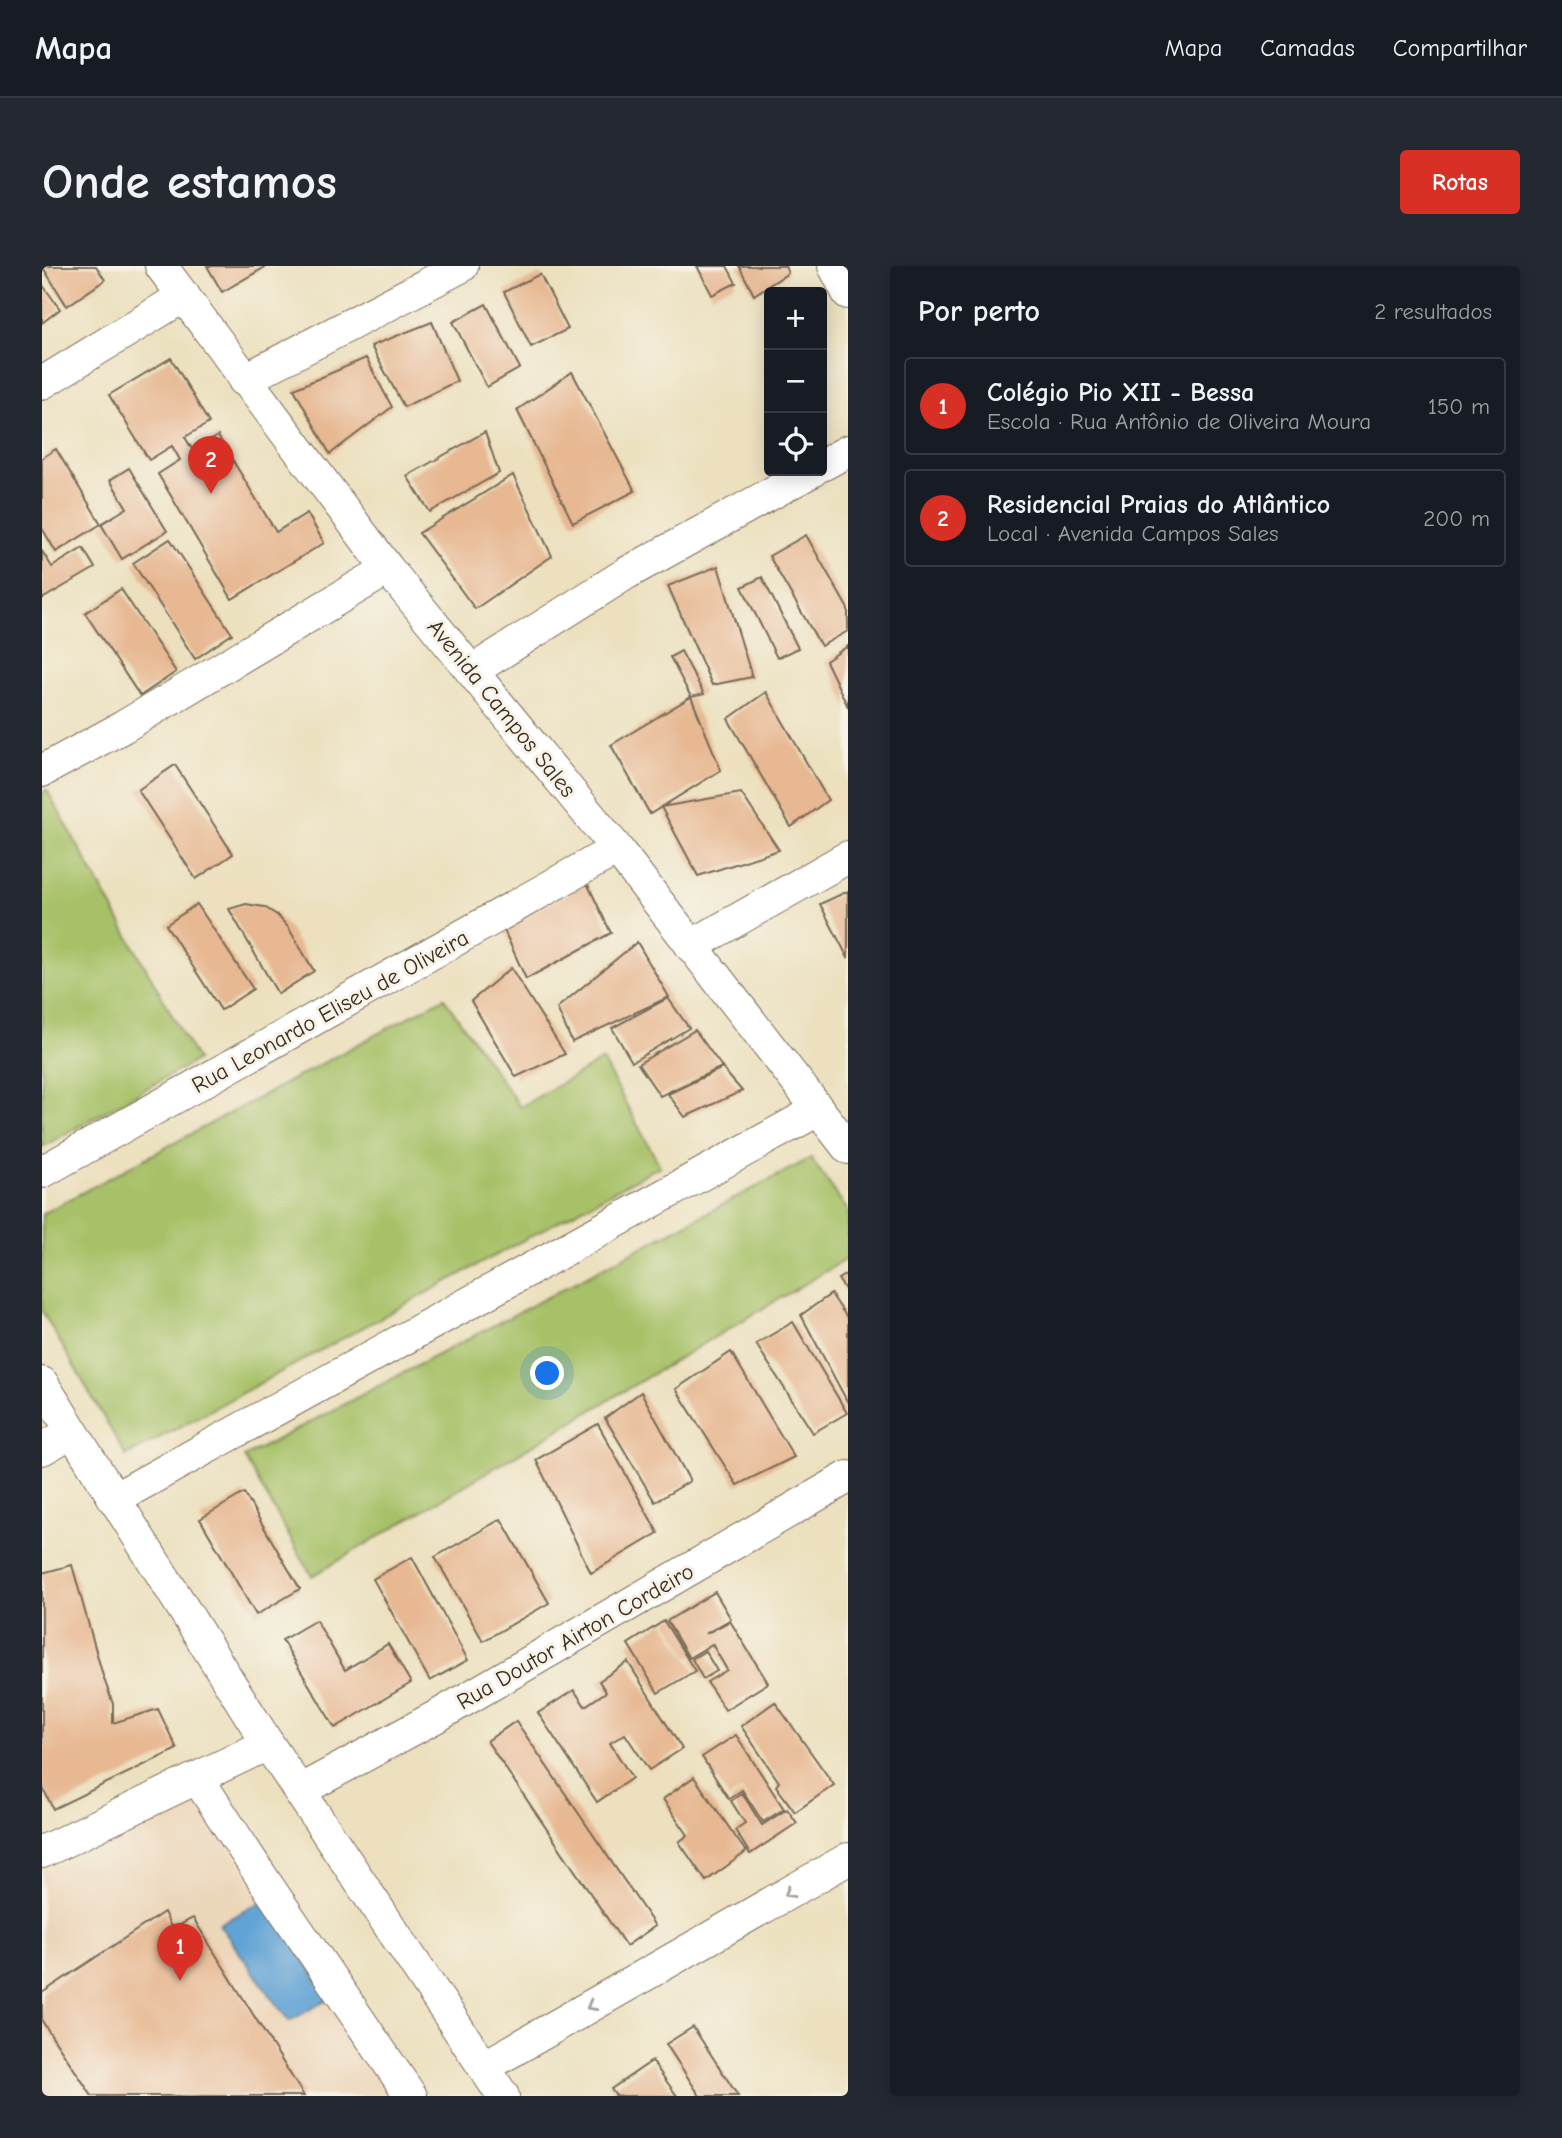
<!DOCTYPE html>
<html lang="pt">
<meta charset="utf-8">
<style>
body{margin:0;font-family:"Comic Neue",sans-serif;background:#242831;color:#f1f3f6}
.controls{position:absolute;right:21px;top:21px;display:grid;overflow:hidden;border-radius:7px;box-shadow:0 4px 18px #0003}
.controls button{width:63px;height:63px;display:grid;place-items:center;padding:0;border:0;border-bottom:2px solid #363941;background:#171b24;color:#f1f3f6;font:35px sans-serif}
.you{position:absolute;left:506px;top:1108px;width:24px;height:24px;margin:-18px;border:5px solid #fff;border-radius:50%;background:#1a73e8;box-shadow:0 0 0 10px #1a73e833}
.badge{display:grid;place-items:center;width:46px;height:46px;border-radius:50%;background:#d93025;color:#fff;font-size:23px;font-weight:700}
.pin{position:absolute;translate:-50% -58px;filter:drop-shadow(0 2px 4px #0008)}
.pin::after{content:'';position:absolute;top:37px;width:24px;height:21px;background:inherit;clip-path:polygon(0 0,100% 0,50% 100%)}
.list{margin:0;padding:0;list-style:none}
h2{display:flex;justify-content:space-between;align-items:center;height:91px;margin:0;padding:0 28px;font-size:30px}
h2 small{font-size:23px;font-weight:400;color:#9ea1a6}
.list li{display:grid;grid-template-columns:46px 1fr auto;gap:21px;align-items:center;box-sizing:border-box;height:98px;margin:0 14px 14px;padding:0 14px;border:2px solid #363941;border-radius:7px}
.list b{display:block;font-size:26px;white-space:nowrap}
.list p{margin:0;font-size:23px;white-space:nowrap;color:#9ea1a6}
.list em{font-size:23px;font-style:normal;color:#9ea1a6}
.icon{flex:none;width:38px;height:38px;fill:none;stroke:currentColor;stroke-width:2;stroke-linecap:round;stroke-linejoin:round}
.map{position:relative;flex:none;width:806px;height:1830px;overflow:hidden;border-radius:7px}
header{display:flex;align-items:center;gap:42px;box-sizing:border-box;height:98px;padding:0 35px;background:#171b24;border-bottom:2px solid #363941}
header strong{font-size:33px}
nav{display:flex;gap:38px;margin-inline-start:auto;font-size:24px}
.intro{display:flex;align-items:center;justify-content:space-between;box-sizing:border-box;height:168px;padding:0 42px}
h1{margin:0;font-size:49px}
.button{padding:18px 32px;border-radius:7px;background:#d93025;color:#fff;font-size:24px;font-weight:700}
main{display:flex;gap:42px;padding:0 42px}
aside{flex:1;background:#171b24;border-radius:7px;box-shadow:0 4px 18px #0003}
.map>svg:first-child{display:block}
</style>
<header>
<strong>Mapa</strong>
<nav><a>Mapa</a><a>Camadas</a><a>Compartilhar</a></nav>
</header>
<div class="intro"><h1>Onde estamos</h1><a class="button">Rotas</a></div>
<main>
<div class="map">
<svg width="806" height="1830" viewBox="0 0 806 1830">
<rect width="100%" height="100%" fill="#f7f3e8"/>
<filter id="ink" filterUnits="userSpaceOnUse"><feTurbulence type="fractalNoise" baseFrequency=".0143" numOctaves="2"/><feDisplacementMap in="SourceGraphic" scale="14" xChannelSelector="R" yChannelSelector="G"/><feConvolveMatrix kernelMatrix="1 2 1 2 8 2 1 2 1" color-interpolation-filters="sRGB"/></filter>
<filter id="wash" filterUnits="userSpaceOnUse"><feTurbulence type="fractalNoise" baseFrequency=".00686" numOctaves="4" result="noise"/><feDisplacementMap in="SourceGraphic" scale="28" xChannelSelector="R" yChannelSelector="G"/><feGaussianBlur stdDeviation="1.57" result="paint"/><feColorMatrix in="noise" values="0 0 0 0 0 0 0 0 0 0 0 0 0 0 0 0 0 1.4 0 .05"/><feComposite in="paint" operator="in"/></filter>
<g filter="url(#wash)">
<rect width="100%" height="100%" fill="#ece0be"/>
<polygon fill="#edd7bb" points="153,1529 351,1830 6,1830 0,1822 0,1609"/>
<g fill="#a7c168" stroke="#717643" stroke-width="2">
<polygon points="5,524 155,794 0,881 0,527"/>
<polygon points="402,732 478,841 560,794 618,900 84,1190 0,1045 0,948"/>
<polygon points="769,892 806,945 806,992 270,1310 202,1191"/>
</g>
<polygon fill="#60a3d5" stroke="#4e667a" stroke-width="2" points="225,1633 287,1733 247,1755 177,1658"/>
<g id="blocks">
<g fill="#e7b892">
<polygon points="0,0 54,0 63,14 25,40"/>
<polygon points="165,0 225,0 180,26"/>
<polygon points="655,0 685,0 694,17 670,29"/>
<polygon points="697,0 743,0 746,7 712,29"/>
<polygon points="498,8 526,63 489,81 462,26"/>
<polygon points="0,18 18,43 0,57"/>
<polygon points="444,38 478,102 445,121 411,56"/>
<polygon points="390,56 415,115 362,141 329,80"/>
<polygon points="129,92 167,157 143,171 151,185 176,170 234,266 265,247 282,277 190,333 116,208 138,194 130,180 107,194 67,129"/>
<polygon points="324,92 350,141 288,188 252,123"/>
<polygon points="530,106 593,225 531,257 475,144"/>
<polygon points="443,166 457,207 388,246 365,210"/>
<polygon points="14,183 59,258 14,286 0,262 0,192"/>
<polygon points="87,202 125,265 80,293 59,258 85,242 68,214"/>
<polygon points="471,209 510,290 433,343 377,267"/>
<polygon points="764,269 806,343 806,365 779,380 727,290"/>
<polygon points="128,273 190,368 153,393 91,297"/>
<polygon points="41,282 53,302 0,333 0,285 10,301"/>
<polygon points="676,300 710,411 670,419 626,320"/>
<polygon points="720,311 756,382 735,392 700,321"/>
<polygon points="79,323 134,406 98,430 43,347"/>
<polygon points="806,380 806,441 784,395"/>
<polygon points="639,385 662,428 649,431 628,391"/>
<polygon points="724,426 786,534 749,561 686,453"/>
<polygon points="649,431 679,504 608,548 569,479"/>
<polygon points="133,499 191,588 154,613 96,524"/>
<polygon points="699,527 737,584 656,610 619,541"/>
<polygon points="545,617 569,667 484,713 461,662"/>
<polygon points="806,625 806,692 778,638"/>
<polygon points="155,638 211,723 179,744 124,659"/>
<polygon points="204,638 222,641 235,649 246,661 272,705 236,728 187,643"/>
<polygon points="595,676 627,731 530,776 515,742"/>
<polygon points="469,702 523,788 474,811 429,735"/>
<polygon points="626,732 647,762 590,796 570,762"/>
<polygon points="653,764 680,801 618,830 596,798"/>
<polygon points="680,802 700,825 643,851 626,828"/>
<polygon points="806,1007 806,1028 796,1013"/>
<polygon points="789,1028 806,1053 806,1137 759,1049"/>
<polygon points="751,1056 805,1147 771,1167 714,1078"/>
<polygon points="689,1086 752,1191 695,1219 634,1123"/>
<polygon points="599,1126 648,1215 613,1236 563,1152"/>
<polygon points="556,1158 616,1267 549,1307 494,1194"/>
<polygon points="202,1227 258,1323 214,1349 158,1253"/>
<polygon points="459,1253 507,1337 441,1375 393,1291"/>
<polygon points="370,1291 426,1394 388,1415 331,1313"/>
<polygon points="30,1299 61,1410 71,1438 71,1457 116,1443 135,1483 11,1543 0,1520 0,1307"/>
<polygon points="673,1326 689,1353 663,1368 688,1355 726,1417 683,1444 665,1416 685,1404 670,1378 647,1392 625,1355"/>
<polygon points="274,1354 303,1404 346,1378 369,1417 293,1462 240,1374"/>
<polygon points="622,1355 653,1405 616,1427 586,1378"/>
<polygon points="663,1385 675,1405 661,1413 650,1393"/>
<polygon points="586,1396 640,1483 607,1504 583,1468 568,1477 590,1512 555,1536 496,1447 532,1424 543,1440 564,1426 557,1415"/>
<polygon points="733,1436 792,1519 753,1546 734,1520 737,1516 699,1460"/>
<polygon points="474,1455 613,1660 584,1680 445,1475"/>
<polygon points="694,1469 742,1543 721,1556 700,1524 687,1533 660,1491"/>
<polygon points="652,1511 704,1586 664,1615 637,1576 646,1569 621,1533"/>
<polygon points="700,1527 720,1559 745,1543 755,1557 708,1588 693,1564 703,1557 689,1535"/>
<polygon points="122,1646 130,1663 151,1652 262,1830 50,1830 0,1755 0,1727"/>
<polygon points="651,1761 696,1830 658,1830 624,1778"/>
<polygon points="610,1795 635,1830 574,1830 569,1823"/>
</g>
</g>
</g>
<g filter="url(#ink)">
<use href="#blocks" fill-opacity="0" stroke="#796a56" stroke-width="2"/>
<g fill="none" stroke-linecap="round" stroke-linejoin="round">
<g stroke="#796a56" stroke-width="34">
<g id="minor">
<polyline points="119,0 346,303 575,583 806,882"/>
<polyline points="792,0 806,27"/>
<polyline points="202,114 420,0"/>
<polyline points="0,117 142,30"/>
<polyline points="780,199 806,185"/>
<polyline points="430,405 585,307 770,205"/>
<polyline points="0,505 81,461 346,303"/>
<polyline points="649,680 806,591"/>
<polyline points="0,906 575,583"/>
<polyline points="0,1117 226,1478 461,1830"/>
<polyline points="0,1183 30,1166"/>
<polyline points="72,1233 776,844"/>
<polyline points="156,1513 223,1616 369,1830"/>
<polyline points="259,1524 397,1449 806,1211"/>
<polyline points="0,1586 226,1478"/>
<polyline points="442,1801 806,1593"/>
</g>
</g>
<use href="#minor" stroke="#fff" stroke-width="32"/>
</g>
<defs><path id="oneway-chevron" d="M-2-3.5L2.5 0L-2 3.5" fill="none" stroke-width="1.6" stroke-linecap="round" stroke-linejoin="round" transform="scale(1.75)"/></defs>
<g stroke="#a79f9a">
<use href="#oneway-chevron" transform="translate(747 1627) rotate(150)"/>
<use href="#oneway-chevron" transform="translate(549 1740) rotate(150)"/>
</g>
</g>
<g text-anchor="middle" stroke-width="6" stroke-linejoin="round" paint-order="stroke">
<g font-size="23" fill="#3b2a1e" stroke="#f7f3e8">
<text transform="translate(460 442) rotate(51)" y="8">Avenida Campos Sales</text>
<text transform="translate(288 745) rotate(-29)" y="8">Rua Leonardo Eliseu de Oliveira</text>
<text transform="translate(533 1370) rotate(-30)" y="8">Rua Doutor Airton Cordeiro</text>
</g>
</g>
</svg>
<div class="controls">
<button>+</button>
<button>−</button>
<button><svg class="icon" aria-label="locate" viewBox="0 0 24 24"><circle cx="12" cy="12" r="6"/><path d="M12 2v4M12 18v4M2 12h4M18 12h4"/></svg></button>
</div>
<div class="you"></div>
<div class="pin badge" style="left:138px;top:1715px">1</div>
<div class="pin badge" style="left:169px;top:228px">2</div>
</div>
<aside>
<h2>Por perto<small>2 resultados</small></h2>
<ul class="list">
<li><span class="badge">1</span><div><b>Colégio Pio XII - Bessa</b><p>Escola · Rua Antônio de Oliveira Moura</p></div><em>150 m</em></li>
<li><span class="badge">2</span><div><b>Residencial Praias do Atlântico</b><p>Local · Avenida Campos Sales</p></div><em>200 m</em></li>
</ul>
</aside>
</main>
